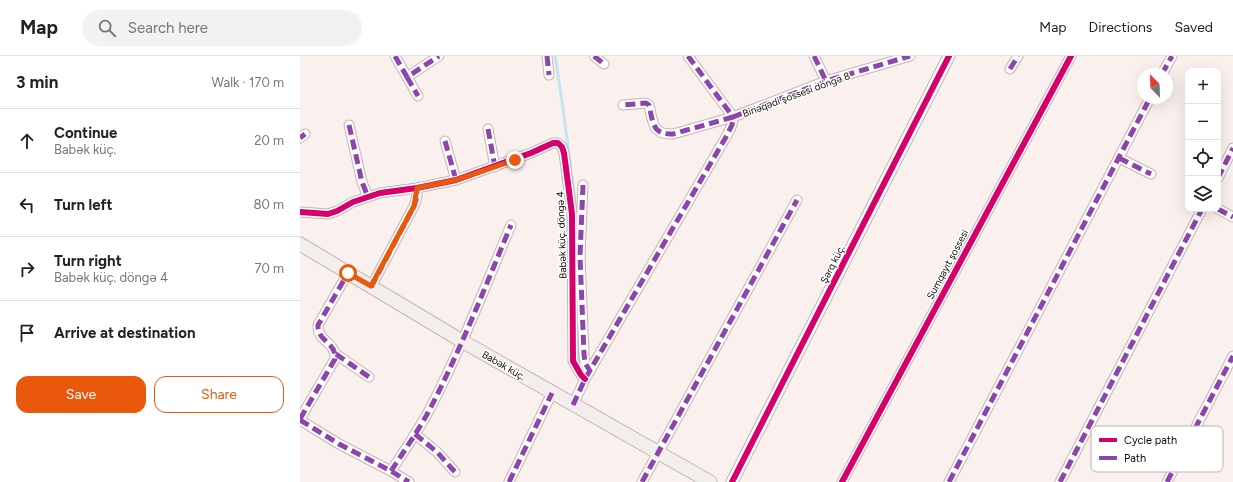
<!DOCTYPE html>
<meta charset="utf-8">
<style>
body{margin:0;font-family:Figtree,sans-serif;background:#f2f2f2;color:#222}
.controls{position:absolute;right:12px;top:12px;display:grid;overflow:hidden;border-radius:8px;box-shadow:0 4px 16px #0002}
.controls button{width:36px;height:36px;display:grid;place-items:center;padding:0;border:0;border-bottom:1px solid #e0e0e0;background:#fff;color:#222;font:20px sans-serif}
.compass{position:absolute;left:837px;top:12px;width:36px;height:36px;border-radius:50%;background:#fff;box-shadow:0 4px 16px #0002;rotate:337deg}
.stop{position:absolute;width:12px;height:12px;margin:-9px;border:3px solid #ea580c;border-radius:50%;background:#fff}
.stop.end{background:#ea580c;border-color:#fff;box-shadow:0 1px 4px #0008}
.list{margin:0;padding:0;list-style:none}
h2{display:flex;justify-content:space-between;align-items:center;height:52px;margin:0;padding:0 16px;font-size:17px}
h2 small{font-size:13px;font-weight:400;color:#767676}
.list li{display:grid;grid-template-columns:26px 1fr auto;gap:12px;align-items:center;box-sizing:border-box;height:64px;padding:0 16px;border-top:1px solid #e0e0e0}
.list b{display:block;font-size:15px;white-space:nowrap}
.list p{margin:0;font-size:13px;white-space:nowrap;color:#767676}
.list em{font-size:13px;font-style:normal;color:#767676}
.actions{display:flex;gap:8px;padding:12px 16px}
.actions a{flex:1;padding:9px 0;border:1px solid #ea580c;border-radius:12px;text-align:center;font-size:14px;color:#ea580c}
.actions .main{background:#ea580c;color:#fff}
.icon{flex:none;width:22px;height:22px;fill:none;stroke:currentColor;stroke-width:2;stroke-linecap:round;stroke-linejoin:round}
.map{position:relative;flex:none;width:933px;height:426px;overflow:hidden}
header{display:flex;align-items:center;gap:24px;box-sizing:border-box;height:56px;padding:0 20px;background:#fff;border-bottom:1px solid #e0e0e0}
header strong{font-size:19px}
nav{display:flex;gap:22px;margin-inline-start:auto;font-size:14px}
.search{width:280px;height:36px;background:#f2f2f2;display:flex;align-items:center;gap:10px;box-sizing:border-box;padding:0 14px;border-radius:22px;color:#767676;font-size:15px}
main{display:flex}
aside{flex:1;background:#fff}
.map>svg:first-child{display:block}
</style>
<header>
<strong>Map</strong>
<div class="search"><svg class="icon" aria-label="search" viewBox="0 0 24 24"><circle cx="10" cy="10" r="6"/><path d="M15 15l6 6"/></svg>Search here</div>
<nav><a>Map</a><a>Directions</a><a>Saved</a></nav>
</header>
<main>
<aside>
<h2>3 min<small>Walk · 170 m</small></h2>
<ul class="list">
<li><svg class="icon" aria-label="ahead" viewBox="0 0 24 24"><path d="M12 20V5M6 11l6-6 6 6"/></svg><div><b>Continue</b><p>Babək küç.</p></div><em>20 m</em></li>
<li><svg class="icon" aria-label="left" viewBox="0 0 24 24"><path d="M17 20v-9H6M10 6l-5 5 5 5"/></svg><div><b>Turn left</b></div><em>80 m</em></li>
<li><svg class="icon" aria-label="right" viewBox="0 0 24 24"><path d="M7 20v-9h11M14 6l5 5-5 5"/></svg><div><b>Turn right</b><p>Babək küç. döngə 4</p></div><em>70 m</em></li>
<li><svg class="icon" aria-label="arrive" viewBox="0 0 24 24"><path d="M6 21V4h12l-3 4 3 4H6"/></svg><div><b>Arrive at destination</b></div></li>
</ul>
<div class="actions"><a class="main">Save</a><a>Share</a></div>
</aside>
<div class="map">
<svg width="933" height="426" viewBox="0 0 933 426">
<rect width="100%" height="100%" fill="#faf1ee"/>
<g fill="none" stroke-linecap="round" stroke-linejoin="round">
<g stroke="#c9e2f1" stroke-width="3">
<polyline points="255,0 263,52 276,153"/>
<polyline points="278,256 279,308"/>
</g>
<g stroke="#c0b8b5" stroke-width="11">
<g id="minor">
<polyline points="95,0 107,21 139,0"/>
<polyline points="247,0 249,19"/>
<polyline points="294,0 304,8"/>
<polyline points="388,0 433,61 526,25 610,0"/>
<polyline points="514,0 526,25"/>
<polyline points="710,13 718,0"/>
<polyline points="862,18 872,0"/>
<polyline points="107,21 118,40"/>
<polyline points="49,69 62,126 68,141"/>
<polyline points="188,73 195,111"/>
<polyline points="0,82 5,78"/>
<polyline points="145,85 156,124"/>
<polyline points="819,102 851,118"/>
<polyline points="918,122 933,92"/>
<polyline points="283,129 280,200 284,298 285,307 290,315"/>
<polyline points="918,153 933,161"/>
<polyline points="0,156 28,158 37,155 53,146 80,137 117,132 156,124 231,97 253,87 258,87 262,91 264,97 272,158 273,305 281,319 285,323"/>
<polyline points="71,231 114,150 117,141 117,132"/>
<polyline points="36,298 69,321"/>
<path d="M273,349L285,323L426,81L432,69L433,61L373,78C352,79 353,66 349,49L346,47L323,49"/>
<path d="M0,363L35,303C37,286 17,286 18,269L48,217"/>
<polyline points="0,364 39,388 91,415 109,426"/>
<polyline points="115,378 137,396 155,416"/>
<path d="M91,415C106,392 121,371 133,347C162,290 186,229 211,169"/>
<polyline points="209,426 252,337"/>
<polyline points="342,426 497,144"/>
<polyline points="542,426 771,0"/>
<polyline points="649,426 850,42"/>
<polyline points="760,426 902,153"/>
<polyline points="867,426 933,300"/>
</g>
</g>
<g stroke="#c0b8b5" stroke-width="13">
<polyline id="tertiary" points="432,426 649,0"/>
</g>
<g stroke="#c0b8b5" stroke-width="15">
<polyline id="secondary" points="0,188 162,285 410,426"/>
</g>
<use href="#minor" stroke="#fefdfc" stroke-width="9"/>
<use href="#tertiary" stroke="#fefdfc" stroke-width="11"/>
<use href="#secondary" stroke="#f2eeeb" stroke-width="13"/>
<g stroke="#8e44ad" stroke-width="5" stroke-dasharray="10 5" stroke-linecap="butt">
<polyline points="95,0 107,21 139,0"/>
<polyline points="247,0 249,19"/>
<polyline points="294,0 304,8"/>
<polyline points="388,0 433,61 526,25 610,0"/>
<polyline points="514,0 526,25"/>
<polyline points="710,13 718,0"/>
<polyline points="862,18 872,0"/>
<polyline points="107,21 118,40"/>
<polyline points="49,69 62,126 68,141"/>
<polyline points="188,73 195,111"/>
<polyline points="0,82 5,78"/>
<polyline points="145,85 156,124"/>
<polyline points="819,102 851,118"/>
<polyline points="918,122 933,92"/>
<polyline points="283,129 280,200 284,298 285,307 290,315"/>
<polyline points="918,153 933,161"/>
<polyline points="71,231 114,150 117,141 117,132"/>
<polyline points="36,298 69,321"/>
<path d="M273,349L285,323L426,81L432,69L433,61L373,78C352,79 353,66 349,49L346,47L323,49"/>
<path d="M0,363L35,303C37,286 17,286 18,269L48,217"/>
<polyline points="0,364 39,388 91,415 109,426"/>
<polyline points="115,378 137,396 155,416"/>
<path d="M91,415C106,392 121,371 133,347C162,290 186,229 211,169"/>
<polyline points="209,426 252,337"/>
<polyline points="342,426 497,144"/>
<polyline points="649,426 850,42"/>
<polyline points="760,426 902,153"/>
<polyline points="867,426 933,300"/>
</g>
<g stroke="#fff" stroke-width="8">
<g id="cycleway">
<polyline points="0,156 28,158 37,155 53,146 80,137 117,132 156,124 231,97 253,87 258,87 262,91 264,97 272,158 273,305 281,319 285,323"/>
<polyline points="432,426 649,0"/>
<polyline points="542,426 771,0"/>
</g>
</g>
<use href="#cycleway" stroke="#d6006c" stroke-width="6"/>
</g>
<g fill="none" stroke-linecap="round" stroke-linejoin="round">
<polyline stroke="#ea580c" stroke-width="5" points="48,217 71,230 114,150 117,132 156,124 215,104"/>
</g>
<g text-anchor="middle" stroke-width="3" stroke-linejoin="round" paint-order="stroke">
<g font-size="10" fill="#100a08" stroke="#fff">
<text transform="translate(496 38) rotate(-20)" y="4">Binəqədi şossesi döngə 8</text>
<text transform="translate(261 179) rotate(-92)" y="4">Babək küç. döngə 4</text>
<text transform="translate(532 208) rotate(-63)" y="4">Şərq küç.</text>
<text transform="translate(647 208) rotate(-62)" y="4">Sumqayıt şossesi</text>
<text transform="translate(204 309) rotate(30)" y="4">Babək küç.</text>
</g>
</g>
<rect x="791" y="370" width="132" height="46" rx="6" fill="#fff" stroke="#b7b6b5" stroke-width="1"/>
<rect x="799" y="382" width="18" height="4" fill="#d6006c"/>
<rect x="799" y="400" width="18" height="4" fill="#8e44ad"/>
<g font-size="11" fill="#100a08">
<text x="824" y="388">Cycle path</text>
<text x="824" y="406">Path</text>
</g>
</svg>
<div class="controls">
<button>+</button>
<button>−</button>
<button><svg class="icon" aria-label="locate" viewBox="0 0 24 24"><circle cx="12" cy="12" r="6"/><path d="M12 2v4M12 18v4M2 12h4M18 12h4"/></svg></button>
<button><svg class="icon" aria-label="layers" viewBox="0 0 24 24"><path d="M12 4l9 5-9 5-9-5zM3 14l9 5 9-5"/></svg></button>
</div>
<svg class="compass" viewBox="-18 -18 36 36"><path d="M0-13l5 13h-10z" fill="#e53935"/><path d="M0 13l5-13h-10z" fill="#767676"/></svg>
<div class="stop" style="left:48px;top:217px"></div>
<div class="stop end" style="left:215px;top:104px"></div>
</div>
</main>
